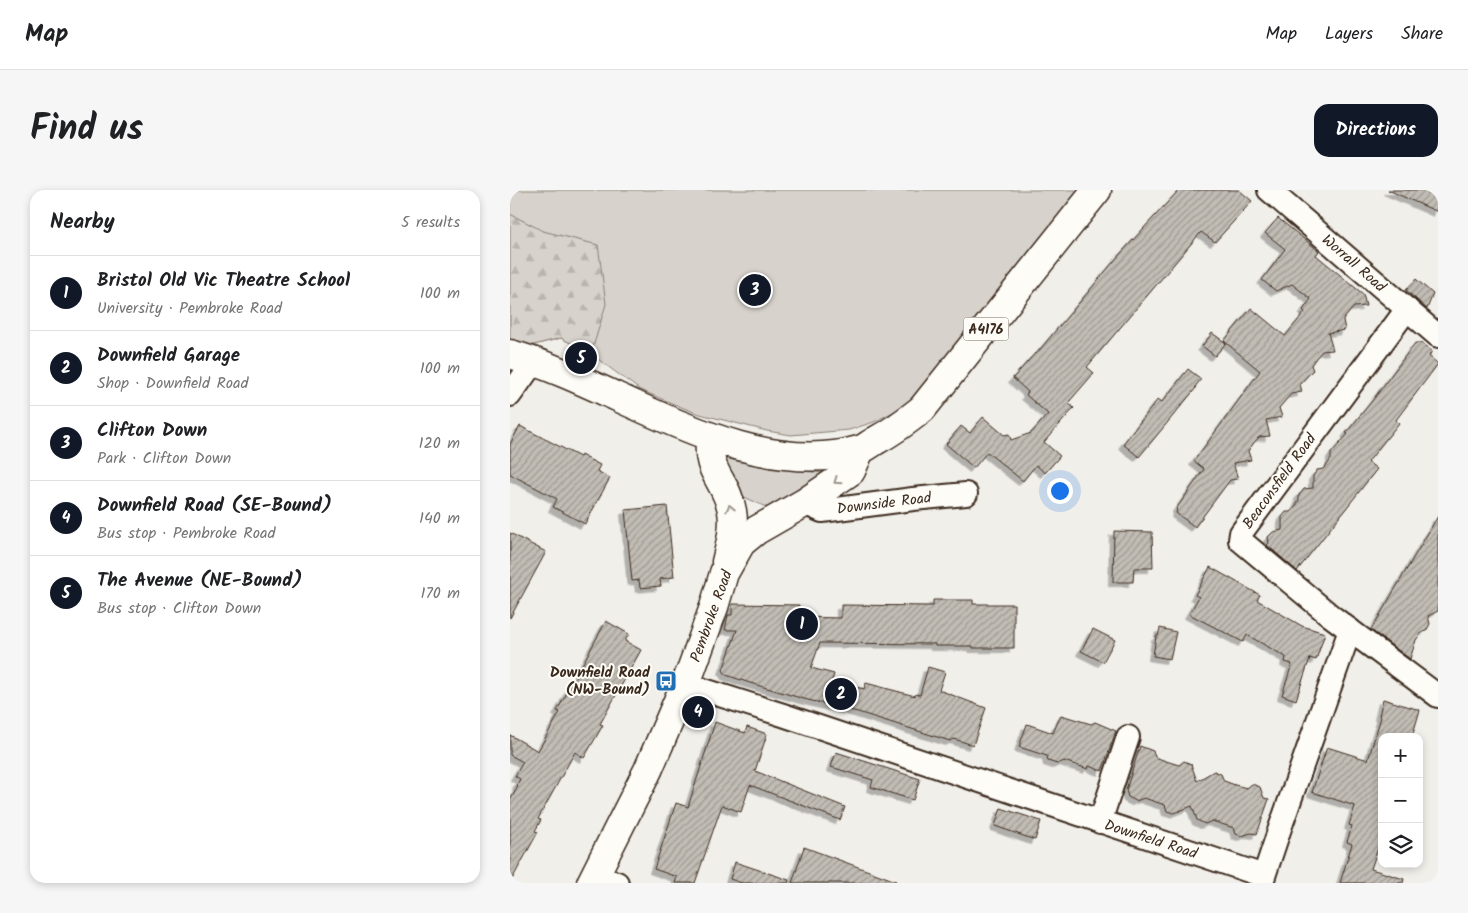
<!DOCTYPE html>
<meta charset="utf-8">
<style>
body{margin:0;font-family:Kalam,sans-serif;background:#f6f6f6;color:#202124}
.controls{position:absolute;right:15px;bottom:15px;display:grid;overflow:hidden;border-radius:10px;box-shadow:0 2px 8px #0003}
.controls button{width:45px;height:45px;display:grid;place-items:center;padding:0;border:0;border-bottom:1px solid #e0e0e0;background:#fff;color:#202124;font:25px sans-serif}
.you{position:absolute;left:549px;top:300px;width:18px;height:18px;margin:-12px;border:4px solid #fff;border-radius:50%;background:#1a73e8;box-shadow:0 0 0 8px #1a73e833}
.badge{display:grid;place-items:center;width:32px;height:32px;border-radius:50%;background:#111827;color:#fff;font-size:16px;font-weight:700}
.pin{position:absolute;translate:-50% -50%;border:2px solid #fff;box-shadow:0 1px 5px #0006}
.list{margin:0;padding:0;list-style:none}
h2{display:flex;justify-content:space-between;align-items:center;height:65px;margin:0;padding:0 20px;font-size:21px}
h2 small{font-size:16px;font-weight:400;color:#757577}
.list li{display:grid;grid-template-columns:32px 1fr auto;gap:15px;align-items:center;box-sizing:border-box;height:75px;padding:0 20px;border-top:1px solid #e0e0e0}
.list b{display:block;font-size:19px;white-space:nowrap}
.list p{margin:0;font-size:16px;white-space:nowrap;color:#757577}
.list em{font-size:16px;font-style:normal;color:#757577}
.icon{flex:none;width:28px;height:28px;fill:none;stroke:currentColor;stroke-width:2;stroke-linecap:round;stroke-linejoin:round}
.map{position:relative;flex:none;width:928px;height:693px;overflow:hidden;border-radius:15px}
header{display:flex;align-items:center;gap:30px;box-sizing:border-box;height:70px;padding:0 25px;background:#fff;border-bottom:1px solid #e0e0e0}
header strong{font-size:24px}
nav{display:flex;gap:28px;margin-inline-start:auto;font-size:18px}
.intro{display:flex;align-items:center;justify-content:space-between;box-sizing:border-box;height:120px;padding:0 30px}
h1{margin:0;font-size:35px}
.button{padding:12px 22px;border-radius:15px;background:#111827;color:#fff;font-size:18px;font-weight:700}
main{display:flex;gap:30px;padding:0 30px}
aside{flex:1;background:#fff;border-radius:15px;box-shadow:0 2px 8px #0003}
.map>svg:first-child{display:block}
</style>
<header>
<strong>Map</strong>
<nav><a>Map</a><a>Layers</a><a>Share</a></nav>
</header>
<div class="intro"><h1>Find us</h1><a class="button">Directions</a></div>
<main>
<aside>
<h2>Nearby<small>5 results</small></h2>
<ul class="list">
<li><span class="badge">1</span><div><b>Bristol Old Vic Theatre School</b><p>University · Pembroke Road</p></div><em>100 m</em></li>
<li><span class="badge">2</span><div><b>Downfield Garage</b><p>Shop · Downfield Road</p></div><em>100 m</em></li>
<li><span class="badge">3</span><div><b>Clifton Down</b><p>Park · Clifton Down</p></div><em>120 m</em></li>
<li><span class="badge">4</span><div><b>Downfield Road (SE-Bound)</b><p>Bus stop · Pembroke Road</p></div><em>140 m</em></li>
<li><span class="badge">5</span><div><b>The Avenue (NE-Bound)</b><p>Bus stop · Clifton Down</p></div><em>170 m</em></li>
</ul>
</aside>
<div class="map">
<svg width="928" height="693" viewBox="0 0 928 693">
<defs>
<pattern id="forest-firs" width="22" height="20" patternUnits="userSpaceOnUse" patternTransform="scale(1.25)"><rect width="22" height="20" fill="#d7d2cc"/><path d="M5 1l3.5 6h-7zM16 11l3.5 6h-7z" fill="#b9b4af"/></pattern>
<pattern id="building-hatch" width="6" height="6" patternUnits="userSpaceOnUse" patternTransform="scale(1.25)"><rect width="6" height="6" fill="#c1bcb4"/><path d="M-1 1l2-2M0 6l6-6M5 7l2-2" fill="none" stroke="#9e9992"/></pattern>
<filter id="shadow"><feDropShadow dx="-4.5" dy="4.5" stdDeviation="0" flood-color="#0004"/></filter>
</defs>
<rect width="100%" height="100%" fill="#f1efea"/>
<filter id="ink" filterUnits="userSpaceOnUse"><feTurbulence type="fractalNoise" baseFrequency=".02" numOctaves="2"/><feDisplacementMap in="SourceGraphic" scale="10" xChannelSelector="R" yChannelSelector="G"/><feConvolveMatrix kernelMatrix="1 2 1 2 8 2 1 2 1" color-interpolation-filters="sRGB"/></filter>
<g filter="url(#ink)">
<g fill="#d7d2cc" stroke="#897e75">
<polygon points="0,0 568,0 513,69 468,130 409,203 387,220 364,232 339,240 281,245 257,241 186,223 130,200 81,164 51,148 20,156 0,151"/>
<polygon points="214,268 260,278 314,283 312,288 260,319 226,303"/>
</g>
<polygon fill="url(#forest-firs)" stroke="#897e75" points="0,24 33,41 88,55 96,114 81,164 51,148 20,156 0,151"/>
<g fill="url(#building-hatch)" stroke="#3b2a1e" filter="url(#shadow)">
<polygon points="669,0 729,0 742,11 705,52 691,42 577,177 584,183 558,213 564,218 534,252 550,266 535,283 526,275 513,291 477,262 464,278 436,254 451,236 460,243 473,227 494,245 499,244 501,250 521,243 538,224 516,205 518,202 503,188 525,163 526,164 610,64"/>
<polygon points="878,0 928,0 928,22"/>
<polygon points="768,28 809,61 806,65 853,104 856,116 844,117 838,124 833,130 835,140 818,143 823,160 812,161 806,168 801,175 803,180 790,194 792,202 781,204 769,218 772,227 756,230 760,246 749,247 743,254 738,261 741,270 723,273 728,289 720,290 685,337 666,323 667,320 666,319 694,279 684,271 750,181 714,151 741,118 775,146 795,122 793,120 801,109 782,94 766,101 752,90 775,59 755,43"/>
<polygon points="906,89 923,104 917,119 896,100"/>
<polygon points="702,143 716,153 705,166 692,156"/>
<polygon points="905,153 911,153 922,161 919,166 928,174 886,230 889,233 858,272 867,279 787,381 757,355 759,353 758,347 763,342 772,340 772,327 776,322 781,322 786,316 789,310 789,305 794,299 803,298 803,286 807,280 813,279 817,275 821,269 821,263 838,244 836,243 862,211"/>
<polygon points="678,179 691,189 685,197 686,198 629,267 613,254 648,209 652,212"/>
<polygon points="10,236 70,267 71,265 90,275 87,281 100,288 75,334 43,317 47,309 0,284 0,254"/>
<polygon points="157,316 164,387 150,389 151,396 130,398 129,390 122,391 115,320"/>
<polygon points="928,326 928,421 918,426 920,434 916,441 911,443 906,450 900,469 861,440"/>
<polygon points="604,341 642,342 643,378 624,378 623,392 603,392"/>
<polygon points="0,343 36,362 0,428"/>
<polygon points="700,377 750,405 747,410 792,436 815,443 806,470 800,468 786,510 772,505 782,474 775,472 776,467 737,445 733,452 679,424 689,407 685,405"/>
<polygon points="423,410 463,410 463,414 504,414 504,458 463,458 463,456 425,456 425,454 310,453 301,478 324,484 322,491 354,499 356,493 405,506 406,504 410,505 418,477 435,482 429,500 476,518 463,555 444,549 440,551 348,522 294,509 240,493 216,485 213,480 227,440 215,440 218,425 222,425 222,414 289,415 289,427 331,428 331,415 423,416"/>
<polygon points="96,431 119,444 115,451 131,460 90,534 93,535 74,568 65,562 28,629 31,630 25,641 28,642 0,693 0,611 8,596 7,595 10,589 5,586 13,572 0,565 0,545 28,561 50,522 47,521"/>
<polygon points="650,438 666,442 660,469 643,466 646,446 648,446"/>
<polygon points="583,439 605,450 593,472 571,461"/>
<polygon points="873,509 910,520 902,547 872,547 872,646 861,679 894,689 893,693 830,693 842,654 837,652 842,636 839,635 845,616 802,602 817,557 858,570 871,527 869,526"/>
<polygon points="551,525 581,534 585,532 606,541 592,581 579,576 578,579 554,571 547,574 538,571 537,566 509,557 517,534 543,543"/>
<polygon points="205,532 235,543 237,537 257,544 245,581 335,617 330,630 240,595 231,622 212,615 185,693 165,693 167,687 144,679 166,613 178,617"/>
<polygon points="630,556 643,561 645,567 656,571 669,575 674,571 681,574 687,591 704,581 711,584 714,591 725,595 737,598 742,594 750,597 754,608 759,609 747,644 741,643 732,646 726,644 724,638 702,631 695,634 687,630 682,616 664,623 657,621 655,615 634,608 626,611 618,607 616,600"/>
<polygon points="326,562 410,589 403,610 361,597 363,590 321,577"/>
<polygon points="491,618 531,631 525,650 485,636"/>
<polygon points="294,657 386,691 385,693 282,693"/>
<polygon points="225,672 279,690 278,693 232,693 220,689"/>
</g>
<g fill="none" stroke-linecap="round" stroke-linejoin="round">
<g stroke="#3b2a1e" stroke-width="26">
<g id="minor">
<polyline points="759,0 928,146"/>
<polyline points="897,119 731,343 730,350 821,426 928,506"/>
<polyline points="0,205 25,170"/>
<polyline points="294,313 312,321 403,309 456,304"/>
<polyline points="175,494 273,525 754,686 769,641 840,440"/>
<polyline points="590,632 618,547"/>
<polyline points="86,686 107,693"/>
</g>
</g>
<g stroke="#3b2a1e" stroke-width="31">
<g id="secondary">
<path d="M201,247C194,282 217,290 222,321C225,338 220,356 216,372"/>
<polyline points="81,693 138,580 180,483 204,417 214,383 231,353 247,340 294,313 341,281 350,260"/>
</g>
</g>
<g stroke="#3b2a1e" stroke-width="31">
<path id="primary" d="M0,164C108,194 234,293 349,260C354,259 360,254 365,251C382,242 397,231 412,219L587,0"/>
</g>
<use href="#minor" stroke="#fdfcf7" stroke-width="22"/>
<use href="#secondary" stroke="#fdfcf7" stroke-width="28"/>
<use href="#primary" stroke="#fdfcf7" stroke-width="28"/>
</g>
<defs><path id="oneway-chevron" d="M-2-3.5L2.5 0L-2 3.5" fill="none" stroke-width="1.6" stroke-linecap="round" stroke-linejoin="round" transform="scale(1.25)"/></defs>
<g stroke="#9c938a">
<use href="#oneway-chevron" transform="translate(327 291) rotate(145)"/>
<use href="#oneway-chevron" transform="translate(220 318) rotate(-103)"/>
</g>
</g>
<defs>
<g id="bus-square" transform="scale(1.125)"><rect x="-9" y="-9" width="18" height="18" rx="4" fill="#1f6fb2" stroke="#fdfcf7"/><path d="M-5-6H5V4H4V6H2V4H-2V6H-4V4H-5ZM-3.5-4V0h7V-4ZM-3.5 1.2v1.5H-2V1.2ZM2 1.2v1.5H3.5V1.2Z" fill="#fff"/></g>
</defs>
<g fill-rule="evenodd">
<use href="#bus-square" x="156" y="491"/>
</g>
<g text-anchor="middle" stroke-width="4" stroke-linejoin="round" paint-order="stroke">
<rect fill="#fdfcf7" stroke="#75695f" stroke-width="1" x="453.5" y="127.5" width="45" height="23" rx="4"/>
<g font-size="14" font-weight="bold" fill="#3b2a1e">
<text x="476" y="144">A4176</text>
</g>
<g font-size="15" fill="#3b2a1e" stroke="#fdfcf7">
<text transform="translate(844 73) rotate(41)" y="5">Worrall Road</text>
<text transform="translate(769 291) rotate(-54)" y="5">Beaconsfield Road</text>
<text transform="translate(374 313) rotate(-7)" y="5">Downside Road</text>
<text transform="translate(201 426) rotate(-70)" y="5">Pembroke Road</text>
<text transform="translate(641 649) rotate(18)" y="5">Downfield Road</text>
</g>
<g font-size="15" font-weight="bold" fill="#3b2a1e" stroke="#fdfcf7" text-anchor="end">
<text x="140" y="487">Downfield Road<tspan x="140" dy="17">(NW-Bound)</tspan></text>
</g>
</g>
</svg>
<div class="controls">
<button>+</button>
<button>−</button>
<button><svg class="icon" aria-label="layers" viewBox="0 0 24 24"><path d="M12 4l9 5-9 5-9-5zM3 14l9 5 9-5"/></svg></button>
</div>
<div class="you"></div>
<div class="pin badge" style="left:292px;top:434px">1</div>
<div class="pin badge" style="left:331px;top:504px">2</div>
<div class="pin badge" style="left:245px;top:100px">3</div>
<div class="pin badge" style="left:188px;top:522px">4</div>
<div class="pin badge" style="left:71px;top:168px">5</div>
</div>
</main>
